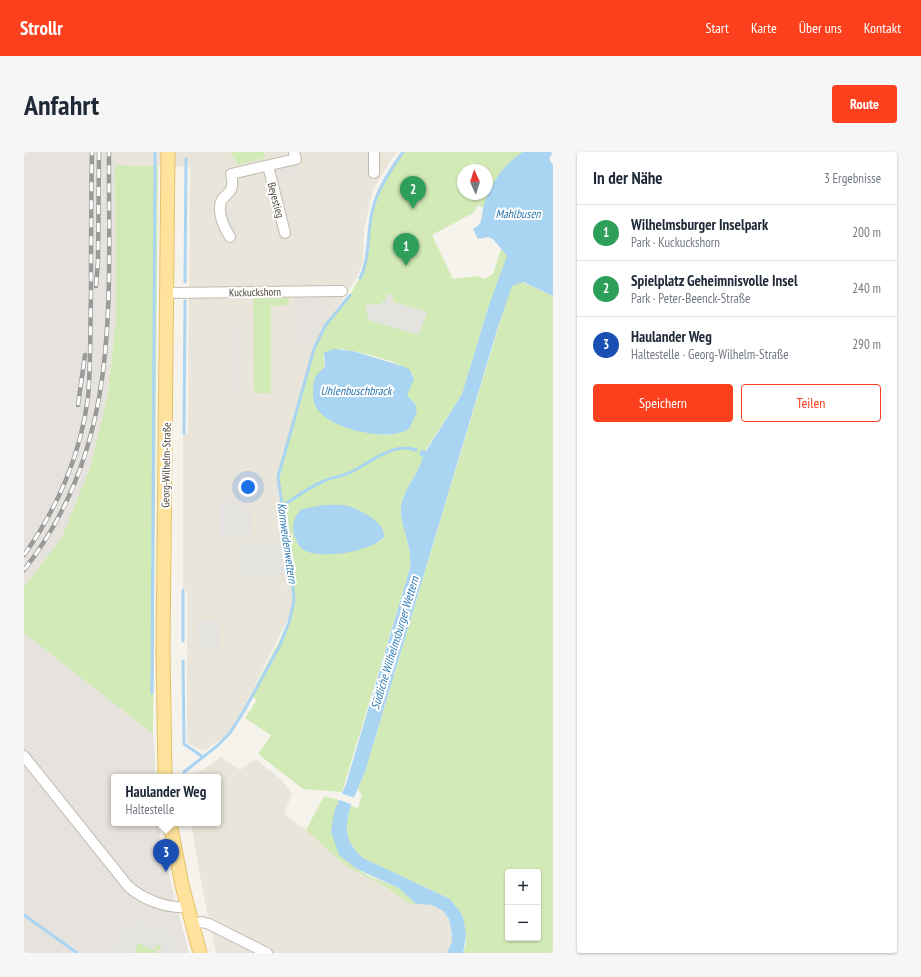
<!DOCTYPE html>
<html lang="de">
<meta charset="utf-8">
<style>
body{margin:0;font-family:"PT Sans Narrow",sans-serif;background:#f6f6f7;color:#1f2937}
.controls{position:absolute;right:12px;bottom:12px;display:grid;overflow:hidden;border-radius:4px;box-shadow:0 1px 3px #0004}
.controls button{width:36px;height:36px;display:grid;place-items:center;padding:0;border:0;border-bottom:1px solid #e0e1e3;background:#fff;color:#1f2937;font:20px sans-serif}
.compass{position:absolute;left:433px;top:12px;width:36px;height:36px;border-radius:50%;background:#fff;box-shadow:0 1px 3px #0004;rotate:356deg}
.you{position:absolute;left:224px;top:335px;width:14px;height:14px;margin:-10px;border:3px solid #fff;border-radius:50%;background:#1a73e8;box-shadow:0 0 0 6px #1a73e833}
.badge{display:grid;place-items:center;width:26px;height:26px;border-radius:50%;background:#fc3f1d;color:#fff;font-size:13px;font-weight:700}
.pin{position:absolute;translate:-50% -33px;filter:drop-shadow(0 1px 2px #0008)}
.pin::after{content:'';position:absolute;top:21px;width:14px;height:12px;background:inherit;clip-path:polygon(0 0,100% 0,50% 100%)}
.popup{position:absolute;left:87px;top:622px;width:110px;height:52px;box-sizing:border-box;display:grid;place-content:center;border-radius:4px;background:#fff;filter:drop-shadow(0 1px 3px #0005);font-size:13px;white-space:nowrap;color:#747a83}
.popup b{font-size:15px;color:#1f2937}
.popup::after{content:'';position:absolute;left:50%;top:100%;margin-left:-8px;border:8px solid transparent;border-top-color:#fff}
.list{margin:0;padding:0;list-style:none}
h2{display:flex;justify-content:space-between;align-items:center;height:52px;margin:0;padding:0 16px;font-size:17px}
h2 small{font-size:13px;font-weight:400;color:#747a83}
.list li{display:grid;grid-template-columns:26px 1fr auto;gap:12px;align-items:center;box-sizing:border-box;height:56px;padding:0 16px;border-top:1px solid #e0e1e3}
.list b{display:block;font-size:15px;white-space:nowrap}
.list p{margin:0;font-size:13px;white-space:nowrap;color:#747a83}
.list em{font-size:13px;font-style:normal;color:#747a83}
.actions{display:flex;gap:8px;padding:12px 16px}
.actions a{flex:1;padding:9px 0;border:1px solid #fc3f1d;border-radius:4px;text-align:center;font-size:14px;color:#fc3f1d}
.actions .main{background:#fc3f1d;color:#fff}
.map{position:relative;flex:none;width:529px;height:801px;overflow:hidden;border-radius:4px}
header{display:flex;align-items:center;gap:24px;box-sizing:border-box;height:56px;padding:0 20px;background:#fc3f1d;color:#fff}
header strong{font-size:19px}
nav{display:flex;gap:22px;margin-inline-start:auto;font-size:14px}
.intro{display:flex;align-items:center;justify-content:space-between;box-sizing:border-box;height:96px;padding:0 24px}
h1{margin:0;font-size:28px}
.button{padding:10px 18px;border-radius:4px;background:#fc3f1d;color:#fff;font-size:14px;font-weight:700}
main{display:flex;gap:24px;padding:0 24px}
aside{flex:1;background:#fff;border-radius:4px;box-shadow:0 1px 3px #0004}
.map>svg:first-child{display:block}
</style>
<header>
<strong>Strollr</strong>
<nav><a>Start</a><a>Karte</a><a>Über uns</a><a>Kontakt</a></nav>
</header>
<div class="intro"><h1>Anfahrt</h1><a class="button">Route</a></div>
<main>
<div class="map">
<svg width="529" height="801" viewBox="0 0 529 801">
<rect width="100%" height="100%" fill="#f6f3ec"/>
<g fill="#eae5da">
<polygon points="91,0 372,0 349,37 340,78 339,110 332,127 291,190 253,323 267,425 268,451 265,465 216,563 203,583 180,599 163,591 163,439 159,436 159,282 164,281 166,15 91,13"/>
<polygon points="197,605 216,618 231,607 259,629 268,642 260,662 290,684 322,714 362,735 387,752 408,753 419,759 425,767 428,782 428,789 423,801 192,801 180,746 167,671 194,671 194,625 168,625"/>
</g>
<g fill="#e6e2dd">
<polygon points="0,0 91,0 92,167 84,241 67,313 38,385 0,435"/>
<polygon points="275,12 278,22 256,28 262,42 269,76 264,77 248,18"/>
<polygon points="302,144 302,166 288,191 271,192 271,145"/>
<polygon points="210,175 219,175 219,241 209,241"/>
<polygon points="0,481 129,582 132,625 90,625 90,671 135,671 136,689 165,801 0,801"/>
</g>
<g fill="#d2eab5" fill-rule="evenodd">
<polygon points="206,0 240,0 241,6 214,13"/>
<path d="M379,0H499C478,14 468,33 459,56L454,53L449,61L408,83L429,127L452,124L460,127L469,122L477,97L483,104L484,124L529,144V801H439L442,791L440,769L437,761L426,747L339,706C322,692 318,674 327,654L334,656L338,644L334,637L341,620L482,150L465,153L438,242L401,299H397L395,303L399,305C394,322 380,337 377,354C375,372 389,394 386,416L318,640L279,637L234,602L247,583L221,566L233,548L226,544L263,474L268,451L267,425L253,323L275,244L291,190L301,174L326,143L338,122L342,109L348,59L360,27ZM439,18H463V42H439ZM363,142L369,150L403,160L342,154L356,152L362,148ZM318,197C331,199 384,210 389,223C391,229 384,237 383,243L391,252L366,283C345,282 323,278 305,268L289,235C291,223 295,223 301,214L299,205ZM299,353L323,354L360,386L351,392L274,393L269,379ZM484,720H514V786H484Z"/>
<polygon points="91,13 134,14 129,582 0,481 0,435 38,385 67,313 84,241 92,167"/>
<polygon points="265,145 265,153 247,154 247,241 230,241 229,146"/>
<polygon points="300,644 315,648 310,660 315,703 333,717 345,724 375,736 392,752 395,752 387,752 362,735 322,714 282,678"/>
<polygon points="114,791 133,792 137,794 138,797 132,799 132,801 110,801"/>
</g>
<g fill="#e5e3e0">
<polygon points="206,54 215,84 209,86 200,55"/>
<polygon points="363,142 369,143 369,150 403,160 395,183 344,168 342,153 356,152 362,148"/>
<polygon points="221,345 221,356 228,357 228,383 195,383 195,346"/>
<polygon points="215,393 261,393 262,423 215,424"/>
<polygon points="195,468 196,496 174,496 173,469"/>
<polygon points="112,767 145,780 142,786 151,785 155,801 132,801 131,799 138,797 137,794 133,792 130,798 114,791 110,801 84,801 96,777 103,779"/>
</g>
<g fill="#a9d4f2">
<path d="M499,0H529L525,7L529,13V144L499,130L488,134L473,178L341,620C329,650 308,680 339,706L426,747L437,761L440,769L442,784L439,801H423L428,789V782L425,767L419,759L408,753L392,752L375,736L333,717L315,703L307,680L310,660L322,632L386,416C389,394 375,373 377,354C380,337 394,322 399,305L395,303L397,298L402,299L438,242L465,153L483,104L469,87L464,85L454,87L449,77C459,72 457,67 459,57C460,50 465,40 468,34C475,20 486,8 499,0Z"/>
<path d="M309,197L329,199L381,215L386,218L390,227L383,243L391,252L393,260L385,277C365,290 308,278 294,258C290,253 289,247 289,241C289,236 289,230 291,226C293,221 298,219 301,214L300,201Z"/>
<path d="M299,353C307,353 316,352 324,354C337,358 361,370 360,385C347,400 296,408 280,398C273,394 270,384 269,376C269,369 272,362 278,357Z"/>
</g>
<polygon fill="#f6f3ec" points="316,641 332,646 329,653 313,647"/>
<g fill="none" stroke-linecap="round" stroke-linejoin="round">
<g stroke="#a9d4f2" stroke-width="3">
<path d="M336,126C346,106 343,82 348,60C353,37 366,19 379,0"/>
<polyline points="161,130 162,7"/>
<polyline points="160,281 161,149"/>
<path d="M258,354C272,345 285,335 300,329C309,325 319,324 327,320C346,311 370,289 392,298"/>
<polyline points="159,438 159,489"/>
<polyline points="159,509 160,592 179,605"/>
<polyline points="128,541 131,0"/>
<polyline points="160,620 193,594 206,581 221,557 256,493 265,470 270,449 268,423 254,325 290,197 301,174 326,143"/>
<polyline points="0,763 53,801"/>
</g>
<g stroke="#c2bbae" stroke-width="12">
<g id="minor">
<polyline points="244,14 261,81"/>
<polyline points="350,21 350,0"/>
<path d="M206,85C201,77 195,66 196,55C196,40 213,46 207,22L272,7L270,0"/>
<polyline points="143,141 318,139"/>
<path d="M0,604L104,734C118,747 145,758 163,754"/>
<polyline points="168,772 178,770 185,772 243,801"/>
</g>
</g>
<g stroke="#e6c16a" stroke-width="15">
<g id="major">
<polyline points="141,625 139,498 144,0"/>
<polyline points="146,671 158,733 176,801"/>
</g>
</g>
<use href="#minor" stroke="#fff" stroke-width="10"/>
<use href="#major" stroke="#ffe39c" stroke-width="13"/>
<g stroke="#9a9a9a" stroke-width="4.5">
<g id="rail">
<polyline points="72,134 74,109 75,0"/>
<polyline points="54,253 61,203"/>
<path d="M0,403C33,357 57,302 64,245C67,211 66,176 67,142C67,95 67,47 68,0"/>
<path d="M0,418C99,292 84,149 85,0"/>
</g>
</g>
<use href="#rail" stroke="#fff" stroke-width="3" stroke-dasharray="9" stroke-linecap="butt"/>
</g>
<g text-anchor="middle" stroke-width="4" stroke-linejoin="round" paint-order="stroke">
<g font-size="11" fill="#4b4439" stroke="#fff">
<text transform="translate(252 48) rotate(75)" y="4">Beyestieg</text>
<text transform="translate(231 140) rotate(-1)" y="4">Kuckuckshorn</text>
<text transform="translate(142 313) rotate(-89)" y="4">Georg-Wilhelm-Straße</text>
</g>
<g font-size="12" font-style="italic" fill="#2e7ab2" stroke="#fff">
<text x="494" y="66">Mahlbusen</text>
<text x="332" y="243">Uhlenbuschbrack</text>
<text transform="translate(263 391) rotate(82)" y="4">Kornweidenwettern</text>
<text transform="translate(371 491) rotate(-73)" y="4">Südliche Wilhelmsburger Wettern</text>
</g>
</g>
</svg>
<div class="controls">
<button>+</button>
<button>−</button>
</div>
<svg class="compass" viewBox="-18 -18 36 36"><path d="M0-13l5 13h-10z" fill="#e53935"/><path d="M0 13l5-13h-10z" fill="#747a83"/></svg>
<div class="you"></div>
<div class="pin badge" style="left:382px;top:114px;background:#2e9e5b">1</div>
<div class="pin badge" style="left:389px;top:57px;background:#2e9e5b">2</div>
<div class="pin badge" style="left:142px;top:720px;background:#1a4fb4">3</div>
<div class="popup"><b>Haulander Weg</b>Haltestelle</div>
</div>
<aside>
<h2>In der Nähe<small>3 Ergebnisse</small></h2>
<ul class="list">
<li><span class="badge" style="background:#2e9e5b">1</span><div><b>Wilhelmsburger Inselpark</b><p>Park · Kuckuckshorn</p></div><em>200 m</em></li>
<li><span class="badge" style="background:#2e9e5b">2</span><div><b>Spielplatz Geheimnisvolle Insel</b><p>Park · Peter-Beenck-Straße</p></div><em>240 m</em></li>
<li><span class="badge" style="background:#1a4fb4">3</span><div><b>Haulander Weg</b><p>Haltestelle · Georg-Wilhelm-Straße</p></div><em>290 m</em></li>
</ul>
<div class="actions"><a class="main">Speichern</a><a>Teilen</a></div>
</aside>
</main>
